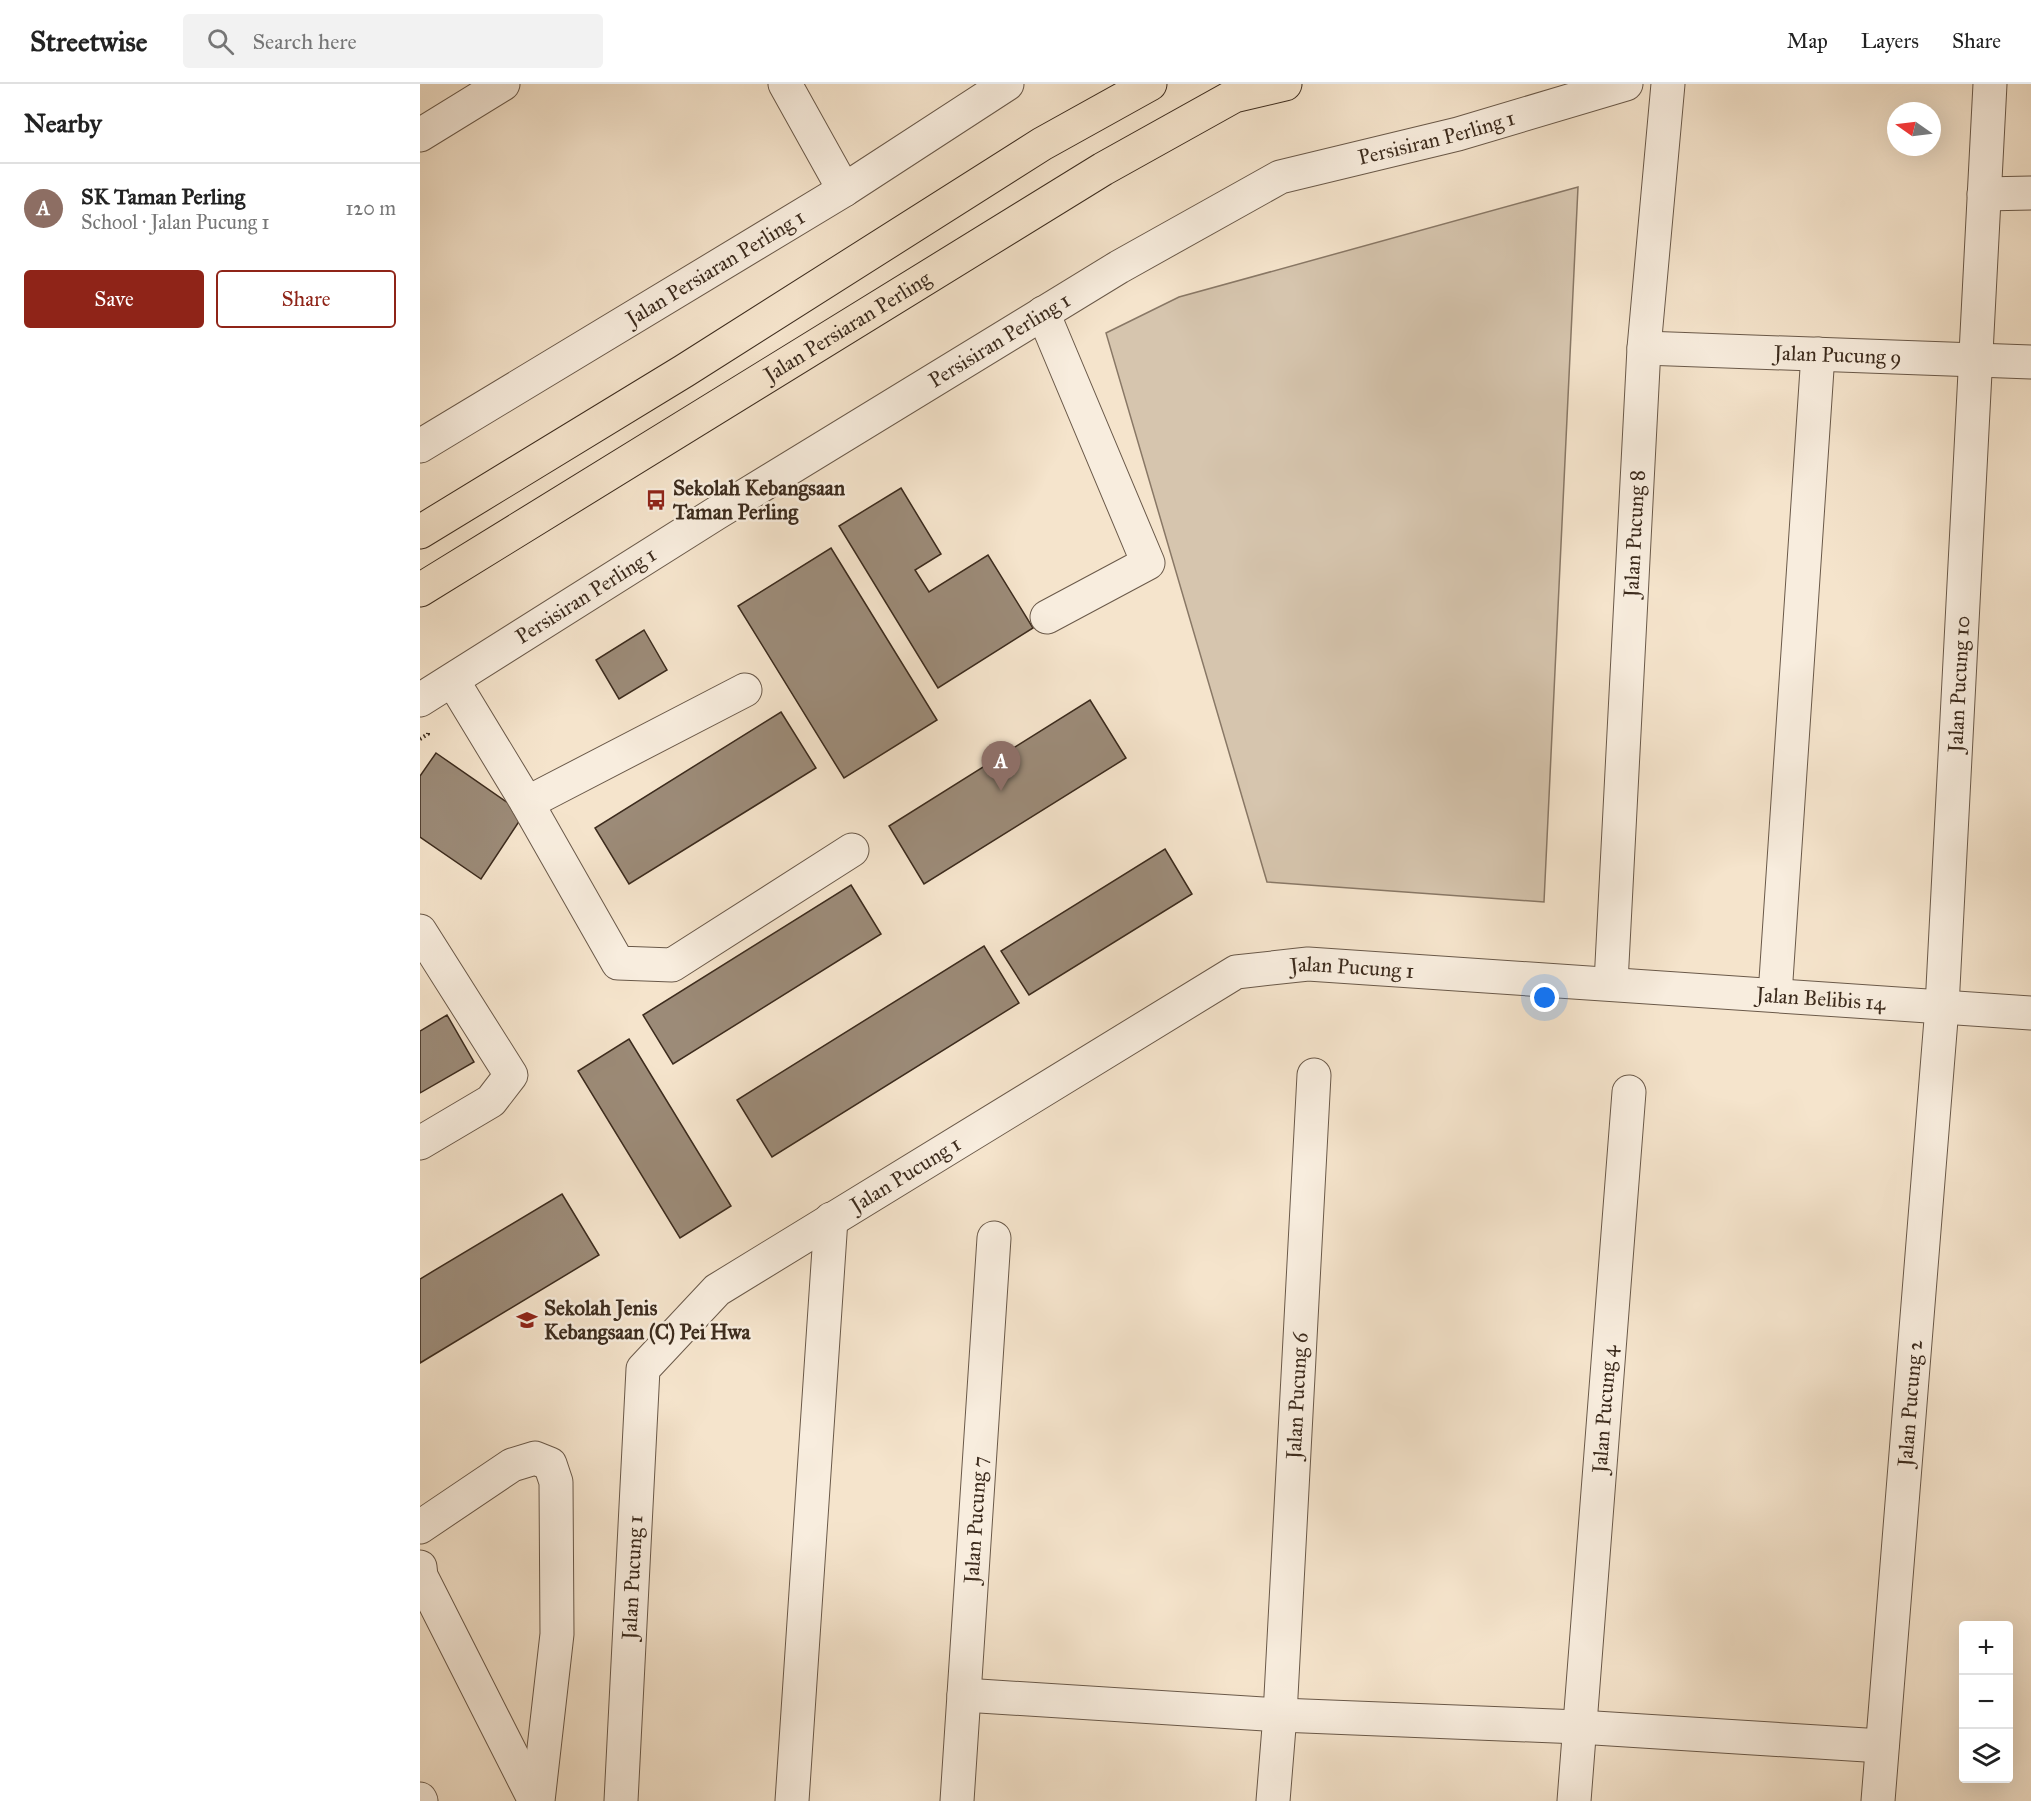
<!DOCTYPE html>
<meta charset="utf-8">
<style>
body{margin:0;font-family:"IM FELL Great Primer",serif;background:#f2f2f2;color:#222}
.controls{position:absolute;right:18px;bottom:18px;display:grid;overflow:hidden;border-radius:6px;box-shadow:0 6px 24px #0002}
.controls button{width:54px;height:54px;display:grid;place-items:center;padding:0;border:0;border-bottom:2px solid #e0e0e0;background:#fff;color:#222;font:30px sans-serif}
.compass{position:absolute;left:1467px;top:18px;width:54px;height:54px;border-radius:50%;background:#fff;box-shadow:0 6px 24px #0002;rotate:284deg}
.you{position:absolute;left:1125px;top:914px;width:21px;height:21px;margin:-15px;border:4px solid #fff;border-radius:50%;background:#1a73e8;box-shadow:0 0 0 9px #1a73e833}
.badge{display:grid;place-items:center;width:39px;height:39px;border-radius:50%;background:#8f2418;color:#fff;font-size:20px;font-weight:700}
.pin{position:absolute;translate:-50% -50px;filter:drop-shadow(0 2px 3px #0008)}
.pin::after{content:'';position:absolute;top:32px;width:21px;height:18px;background:inherit;clip-path:polygon(0 0,100% 0,50% 100%)}
.list{margin:0;padding:0;list-style:none}
h2{display:flex;justify-content:space-between;align-items:center;height:78px;margin:0;padding:0 24px;font-size:26px}
h2 small{font-size:20px;font-weight:400;color:#767676}
.list li{display:grid;grid-template-columns:39px 1fr auto;gap:18px;align-items:center;box-sizing:border-box;height:90px;padding:0 24px;border-top:2px solid #e0e0e0}
.list b{display:block;font-size:22px;white-space:nowrap}
.list p{margin:0;font-size:20px;white-space:nowrap;color:#767676}
.list em{font-size:20px;font-style:normal;color:#767676}
.actions{display:flex;gap:12px;padding:18px 24px}
.actions a{flex:1;padding:14px 0;border:2px solid #8f2418;border-radius:6px;text-align:center;font-size:21px;color:#8f2418}
.actions .main{background:#8f2418;color:#fff}
.icon{flex:none;width:33px;height:33px;fill:none;stroke:currentColor;stroke-width:2;stroke-linecap:round;stroke-linejoin:round}
.map{position:relative;flex:none;width:1611px;height:1717px;overflow:hidden}
header{display:flex;align-items:center;gap:36px;box-sizing:border-box;height:84px;padding:0 30px;background:#fff;border-bottom:2px solid #e0e0e0}
header strong{font-size:28px}
nav{display:flex;gap:33px;margin-inline-start:auto;font-size:21px}
.search{width:420px;height:54px;background:#f2f2f2;display:flex;align-items:center;gap:15px;box-sizing:border-box;padding:0 21px;border-radius:6px;color:#767676;font-size:22px}
main{display:flex}
aside{flex:1;background:#fff}
.map>svg:first-child{display:block}
</style>
<header>
<strong>Streetwise</strong>
<div class="search"><svg class="icon" aria-label="search" viewBox="0 0 24 24"><circle cx="10" cy="10" r="6"/><path d="M15 15l6 6"/></svg>Search here</div>
<nav><a>Map</a><a>Layers</a><a>Share</a></nav>
</header>
<main>
<aside>
<h2>Nearby<small></small></h2>
<ul class="list">
<li><span class="badge" style="background:#8d6e63">A</span><div><b>SK Taman Perling</b><p>School · Jalan Pucung 1</p></div><em>120 m</em></li>
</ul>
<div class="actions"><a class="main">Save</a><a>Share</a></div>
</aside>
<div class="map">
<svg width="1611" height="1717" viewBox="0 0 1611 1717">
<rect width="100%" height="100%" fill="#f5e4cc"/>
<filter id="stains"><feTurbulence type="fractalNoise" baseFrequency=".00333" numOctaves="4"/><feColorMatrix values="0 0 0 0 .2 0 0 0 0 .09 0 0 0 0 .02 0 0 0 .5 -.17"/></filter>
<radialGradient id="worn" r=".72"><stop offset=".6" stop-color="#630" stop-opacity="0"/><stop offset="1" stop-color="#630" stop-opacity=".3"/></radialGradient>
<polygon fill="#d6c5ae" stroke="#897866" stroke-width="1.5" points="1158,103 1124,818 847,798 686,249 759,213"/>
<g fill="#9c8b78" stroke="#3c2b1d" stroke-width="1.5">
<polygon points="481,404 521,470 495,486 509,508 568,471 613,544 518,604 419,442"/>
<polygon points="411,464 517,636 424,694 318,522"/>
<polygon points="224,546 247,586 199,615 176,576"/>
<polygon points="670,616 706,674 504,800 469,742"/>
<polygon points="361,628 396,684 209,800 175,744"/>
<polygon points="16,669 104,730 61,795 0,753 0,692"/>
<polygon points="745,765 772,810 609,911 581,867"/>
<polygon points="431,801 461,850 253,980 223,931"/>
<polygon points="564,862 599,919 352,1073 317,1016"/>
<polygon points="27,931 54,978 0,1009 0,947"/>
<polygon points="209,955 311,1122 260,1154 158,987"/>
<polygon points="142,1110 179,1171 0,1279 0,1195"/>
</g>
<g fill="none" stroke-linecap="round" stroke-linejoin="round">
<g stroke="#6a5949" stroke-width="35">
<g id="minor">
<polyline points="365,0 424,106"/>
<polyline points="0,51 83,0"/>
<polyline points="1564,110 1611,109"/>
<polyline points="623,229 728,479 627,533"/>
<path id="s1" d="M1224,264L1611,278"/>
<path id="s2" d="M0,362L424,106L587,0"/>
<polyline points="33,597 107,719 198,879 252,881 432,766"/>
<path id="s3" d="M0,616L295,430L699,183L860,93L1038,50L1206,0"/>
<polyline points="107,719 325,606"/>
<polyline points="0,847 91,991 71,1017 0,1059"/>
<path id="s4" d="M1191,899L1224,264L1248,0"/>
<polyline points="1355,911 1398,270"/>
<polyline points="0,1443 92,1381 115,1374 130,1380 136,1398 137,1550 118,1717"/>
<polyline points="0,1483 1,1492 115,1717"/>
<polyline points="544,1611 860,1631 1159,1643 1462,1662"/>
<polyline points="0,1715 1,1717"/>
<path id="s5" d="M201,1717L223,1285L297,1206L816,888L888,880L1611,929"/>
<polyline points="372,1717 411,1135"/>
<path id="s6" d="M537,1717L574,1154"/>
<path id="s7" d="M853,1717L860,1631L894,991"/>
<path id="s8" d="M1154,1717L1209,1008"/>
<path id="s9" d="M1458,1717L1522,923L1570,0"/>
</g>
</g>
<g stroke="#3c2b1d" stroke-width="35">
<g id="major">
<polyline points="0,448 264,287 622,60 730,0"/>
<path id="s10" d="M0,506L683,85L814,12L865,0"/>
</g>
</g>
<polyline stroke="#3c2b1d" stroke-width="4" stroke-dasharray="1.5 3" stroke-linecap="butt" points="0,655 8,650 8,649"/>
<use href="#minor" stroke="#f8edde" stroke-width="33"/>
<use href="#major" stroke="#f5e4cc" stroke-width="33"/>
</g>
<defs>
<g id="bus-bare" transform="scale(1.62)"><path d="M-5-6H5V4H4V6H2V4H-2V6H-4V4H-5ZM-3.5-4V0h7V-4ZM-3.5 1.2v1.5H-2V1.2ZM2 1.2v1.5H3.5V1.2Z" fill="#8f2418" stroke="#f8edde" stroke-width="2.5" paint-order="stroke"/></g>
<g id="school-bare" transform="scale(1.62)"><path d="M0-5L7-2L0 1L-7-2ZM-4 1L0 2.5L4 1V4Q0 6-4 4Z" fill="#8f2418" stroke="#f8edde" stroke-width="2.5" paint-order="stroke"/></g>
</defs>
<g fill-rule="evenodd">
<use href="#bus-bare" x="236" y="416"/>
<use href="#school-bare" x="107" y="1236"/>
</g>
<g text-anchor="middle" stroke-width="5" stroke-linejoin="round" paint-order="stroke">
<g font-size="21" fill="#3c2b1d" stroke="#f8edde">
<text dy="7" stroke="none"><textPath href="#s3" startOffset="1168">Persisiran Perling 1</textPath></text>
<text dy="7" stroke="none"><textPath href="#s2" startOffset="345">Jalan Persiaran Perling 1</textPath></text>
<text dy="7" stroke="none"><textPath href="#s10" startOffset="502">Jalan Persiaran Perling</textPath></text>
<text dy="7" stroke="none"><textPath href="#s3" startOffset="682">Persisiran Perling 1</textPath></text>
<text dy="7" stroke="none"><textPath href="#s1" startOffset="194">Jalan Pucung 9</textPath></text>
<text dy="7" stroke="none"><textPath href="#s4" startOffset="450">Jalan Pucung 8</textPath></text>
<text dy="7" stroke="none"><textPath href="#s3" startOffset="196">Persisiran Perling 1</textPath></text>
<text dy="7" stroke="none"><textPath href="#s9" startOffset="1120">Jalan Pucung 10</textPath></text>
<text dy="7" stroke="none"><textPath href="#s5" startOffset="1266">Jalan Pucung 1</textPath></text>
<text dy="7" stroke="none"><textPath href="#s5" startOffset="1736">Jalan Belibis 14</textPath></text>
<text dy="7" stroke="none"><textPath href="#s5" startOffset="762">Jalan Pucung 1</textPath></text>
<text dy="7" stroke="none"><textPath href="#s7" startOffset="406">Jalan Pucung 6</textPath></text>
<text dy="7" stroke="none"><textPath href="#s9" startOffset="399">Jalan Pucung 2</textPath></text>
<text dy="7" stroke="none"><textPath href="#s8" startOffset="393">Jalan Pucung 4</textPath></text>
<text dy="7" stroke="none"><textPath href="#s6" startOffset="282">Jalan Pucung 7</textPath></text>
<text dy="7" stroke="none"><textPath href="#s5" startOffset="224">Jalan Pucung 1</textPath></text>
</g>
<g font-size="21" font-weight="bold" fill="#3c2b1d" stroke="#f8edde" text-anchor="start">
<text x="253" y="411">Sekolah Kebangsaan<tspan x="253" dy="24">Taman Perling</tspan></text>
<text x="124" y="1231">Sekolah Jenis<tspan x="124" dy="24">Kebangsaan (C) Pei Hwa</tspan></text>
</g>
</g>
<rect width="100%" height="100%" filter="url(#stains)"/>
<rect width="100%" height="100%" fill="url(#worn)"/>
</svg>
<div class="controls">
<button>+</button>
<button>−</button>
<button><svg class="icon" aria-label="layers" viewBox="0 0 24 24"><path d="M12 4l9 5-9 5-9-5zM3 14l9 5 9-5"/></svg></button>
</div>
<svg class="compass" viewBox="-18 -18 36 36"><path d="M0-13l5 13h-10z" fill="#e53935"/><path d="M0 13l5-13h-10z" fill="#767676"/></svg>
<div class="you"></div>
<div class="pin badge" style="left:581px;top:707px;background:#8d6e63">A</div>
</div>
</main>
